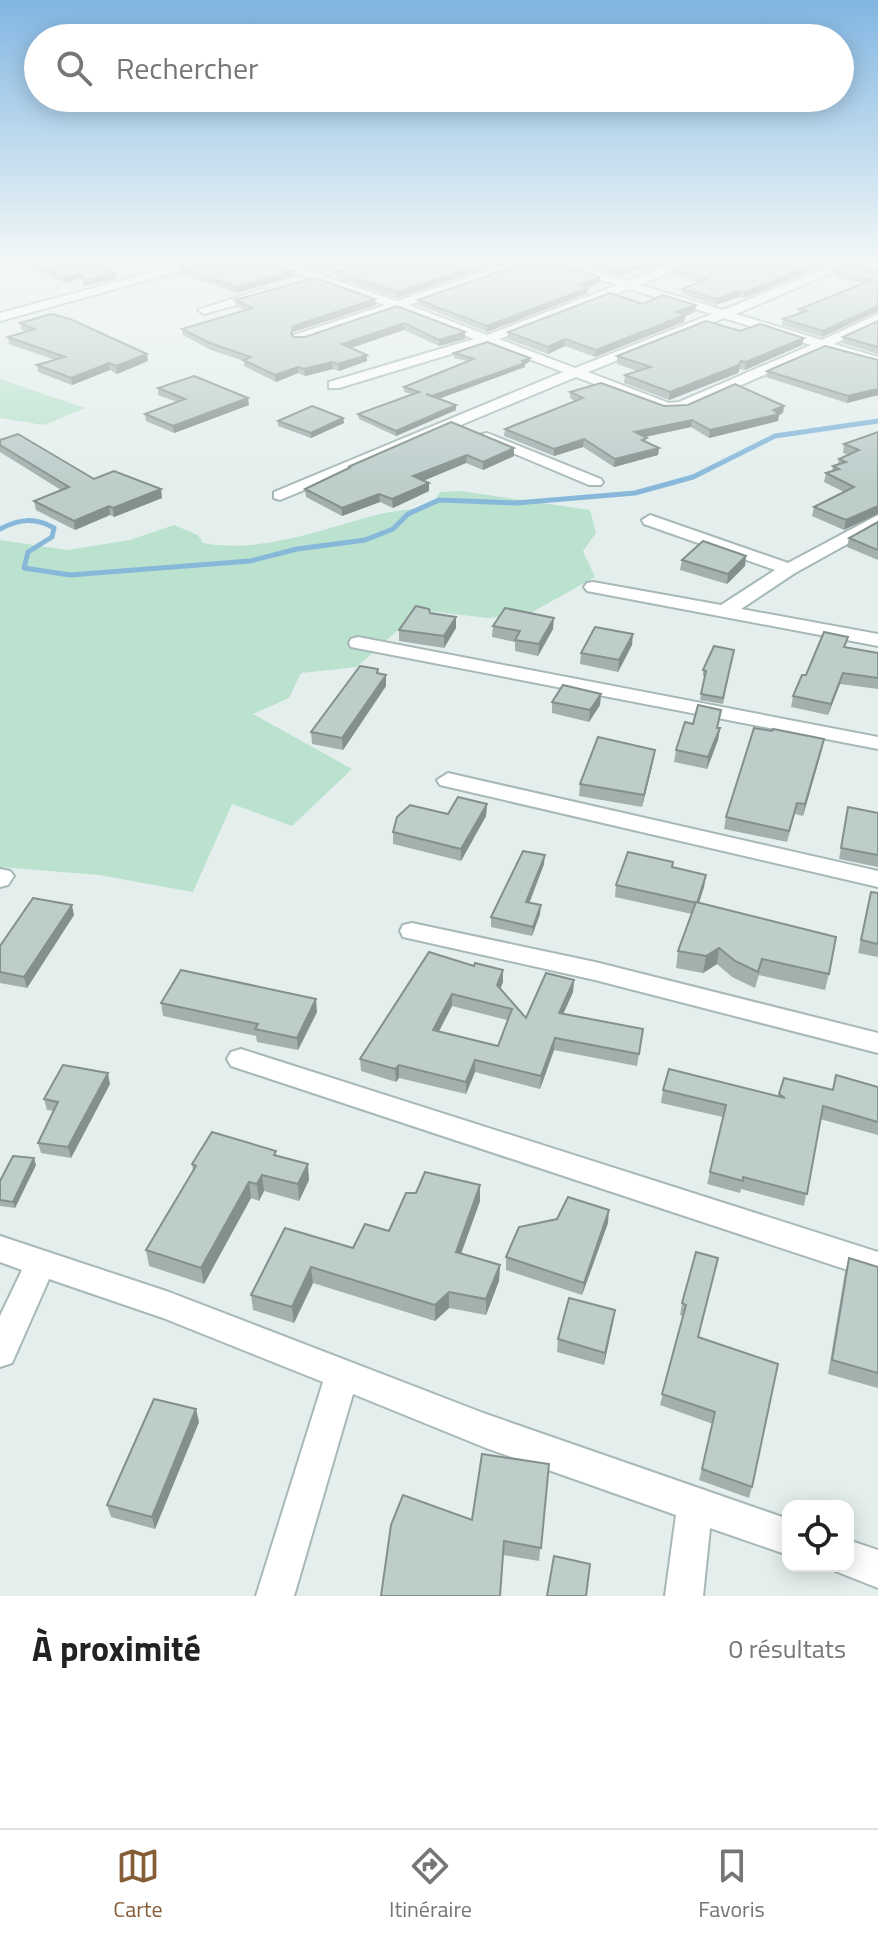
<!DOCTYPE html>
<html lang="fr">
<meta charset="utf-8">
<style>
body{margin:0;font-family:"Titillium Web",sans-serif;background:#f6f6f6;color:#222}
.controls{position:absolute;right:24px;bottom:24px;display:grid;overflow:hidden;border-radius:16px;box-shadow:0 4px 20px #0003}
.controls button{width:72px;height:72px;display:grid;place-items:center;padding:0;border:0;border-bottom:2px solid #e0e0e0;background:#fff;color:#222;font:40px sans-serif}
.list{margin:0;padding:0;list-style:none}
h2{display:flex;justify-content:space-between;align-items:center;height:104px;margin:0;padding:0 32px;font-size:34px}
h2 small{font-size:26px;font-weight:400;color:#767676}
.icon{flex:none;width:44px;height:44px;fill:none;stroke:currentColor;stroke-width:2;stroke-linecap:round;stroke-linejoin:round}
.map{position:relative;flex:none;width:878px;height:1596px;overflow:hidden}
.search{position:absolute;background:#fff;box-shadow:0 4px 20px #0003;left:24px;right:24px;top:24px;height:88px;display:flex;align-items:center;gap:20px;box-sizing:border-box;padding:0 28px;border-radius:44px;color:#767676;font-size:30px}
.sheet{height:232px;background:#fff}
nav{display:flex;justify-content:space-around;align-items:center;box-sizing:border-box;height:112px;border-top:2px solid #e0e0e0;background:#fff;font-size:22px;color:#767676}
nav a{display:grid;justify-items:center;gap:4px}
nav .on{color:#855e38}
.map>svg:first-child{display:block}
</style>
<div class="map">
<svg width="878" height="1596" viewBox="0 0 878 1596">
<rect width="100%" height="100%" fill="#e4efed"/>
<g fill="#bbe2cf">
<polygon points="0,379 85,408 44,425 0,418"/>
<path d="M461,491L590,510L596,533L583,551L595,577L529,614L488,618L420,610L357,667L301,673L289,698L253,714L352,769L292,826L232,804L193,892L99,875L0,867V540L67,550L130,540L174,525L198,535L203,543C260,554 323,529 376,515C394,510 414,510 432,505L440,492Z"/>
</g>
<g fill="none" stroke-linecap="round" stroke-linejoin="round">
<path stroke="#87b8da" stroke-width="5" d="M0,529C19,519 35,517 54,528L52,537L28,552L24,568L70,575L250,561L297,549L365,540L393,529L408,514L439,500L516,503L635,493L693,477L775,436L878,421"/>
<g stroke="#a6b8b7" stroke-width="4">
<g id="minor">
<polygon points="199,260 219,260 0,321 0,313"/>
<path d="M257,260H275L397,301L520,260H538L409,305L487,335L617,285L540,260H559L628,281L684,260H701L640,285L723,310L845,260H861L736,314L822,340L878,314V323L834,344L878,357V365L824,349L686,409L663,410L576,377L280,500L274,498V492L563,372L487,343L339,388H329V382L474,339L397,309L304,341H294V335L385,305ZM629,289L712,314L575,368L499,339ZM724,318L811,345L679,402L669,403L588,372Z"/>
<polygon points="263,289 269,293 267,296 204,314 198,310"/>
<polygon points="487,433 601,479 603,482 601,485 589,485 482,440 482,434"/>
<polygon points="650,515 788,563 878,515 878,527 795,573 741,609 878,634 878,646 587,591 584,587 587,583 593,582 721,605 775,570 644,524 642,520"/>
<polygon points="358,637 878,737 878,749 351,647 349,643 351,639"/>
<polygon points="448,773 878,871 878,887 440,785 437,780"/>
<polygon points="0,869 10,871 14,876 8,885 0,887"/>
<polygon points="412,923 595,962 878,1033 878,1053 595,980 403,937 400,931 403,925"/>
<polygon points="241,1049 878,1252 878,1280 231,1066 227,1059 231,1052"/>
<polygon points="0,1236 169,1292 486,1414 788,1519 788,1555 710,1528 703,1596 665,1596 676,1515 486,1448 353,1394 294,1596 256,1596 323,1382 163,1318 49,1279 12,1363 0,1367 0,1316 22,1270 0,1262"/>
<polygon points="848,1540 878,1550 878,1588 835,1571 833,1566 848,1566"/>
</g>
</g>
<use href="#minor" fill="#fff" fill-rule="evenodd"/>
</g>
<g fill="#a2b0ae" fill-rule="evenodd">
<polygon points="27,260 53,260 115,273 116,279 84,286 82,278 65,283 34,269 33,263 35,263"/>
<polygon points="141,260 187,260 161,267"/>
<polygon points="272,260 366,260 318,270"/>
<polygon points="511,260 397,298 337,278 336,272"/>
<polygon points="570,260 675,260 652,269 645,267 620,276"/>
<polygon points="863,260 878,260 878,265 863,261"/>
<polygon points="833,262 744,298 739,297 716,305 682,294 682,289 698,282 673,275 673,269"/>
<polygon points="180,268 293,277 237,293 181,274"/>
<polygon points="835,271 878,271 878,311 822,337 782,325 783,319 798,314 799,309 863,284 834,276"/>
<polygon points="600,277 600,283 587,287 588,293 487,332 418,305 418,300"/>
<polygon points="235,300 376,305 293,332 292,336 294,337 305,337 397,306 465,332 465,339 439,346 404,330 351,348 367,355 367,361 339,371 333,369 305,376 298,373 276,382 244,366 244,361 211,350 183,335 182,329 244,310 236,306"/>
<polygon points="643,304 696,305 695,312 685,316 684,322 595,357 565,346 548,354 507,339 508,332"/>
<polygon points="878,321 878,354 842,343 843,337"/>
<polygon points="20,323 148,361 117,374 110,370 72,385 38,372 37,365 55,360 9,344 8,337 26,332 21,329"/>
<polygon points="740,331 804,338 802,345 745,370 740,369 738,373 669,400 624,383 625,375 637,371 617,364 617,356"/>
<polygon points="454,353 530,358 529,362 525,364 525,367 439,399 456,405 456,410 396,436 359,419 358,414 412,394 404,392 404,387 467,361 454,358"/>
<polygon points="878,360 878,395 847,403 766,377 767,371"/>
<polygon points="158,388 249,405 174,433 146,421 145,414 177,402 158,395"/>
<polygon points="570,392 664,406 783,413 779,414 778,421 709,438 691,427 645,437 646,442 659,448 658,455 614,467 583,447 554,456 504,436 505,429 575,401 570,398"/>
<polygon points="343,418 344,423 311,438 278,426 278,421"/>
<polygon points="451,422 514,456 483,470 466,463 423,481 429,491 393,508 380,502 342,516 306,497 305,489 348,469 348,467"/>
<polygon points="878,432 844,530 812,516 814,507 844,492 824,482 826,473 832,471 833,466 838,464 839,459 848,455 843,453 844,444"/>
<polygon points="0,440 94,479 162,498 114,517 110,515 75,530 36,510 34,501 61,490 0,452"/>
<polygon points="878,522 878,560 847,547 849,538"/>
<polygon points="746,556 745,566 727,584 680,570 682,560"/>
<polygon points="493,626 553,629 538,656 515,651 515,642 492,637"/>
<polygon points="456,628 444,648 399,641 399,630"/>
<polygon points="632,645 618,672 580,664 581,653"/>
<polygon points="846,648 878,653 878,689 840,684 828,715 791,707 793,696 806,675"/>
<polygon points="734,650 723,704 700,700 705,676 703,676 703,670"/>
<polygon points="378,673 386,675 386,686 343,750 312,744 311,732"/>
<polygon points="601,694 600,705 589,722 552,713 552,702"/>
<polygon points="718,728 720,728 718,740 707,769 674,762 676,750"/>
<polygon points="824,739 803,816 795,814 787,842 724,829 726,817"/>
<polygon points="653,762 642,807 579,796 580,784"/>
<polygon points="487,804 486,816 461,861 393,844 393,832 448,814"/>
<polygon points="878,813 878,867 839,859 846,819"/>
<polygon points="544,864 529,902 540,914 532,936 491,927 491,917"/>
<polygon points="706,875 704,887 699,903 829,974 825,990 759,975 755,988 732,977 717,964 703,973 676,968 678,951 692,914 615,897 616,885"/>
<polygon points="878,893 878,957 858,953 868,904"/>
<polygon points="74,915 27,988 0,983 0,946"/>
<path d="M474,966L503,970V982L500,988L526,1018L574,980L573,992L563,1014L643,1029L637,1066L554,1050L540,1089L475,1072L466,1094L399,1078L396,1082L361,1071L360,1059ZM452,1006L507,1020L498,1046L438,1032Z"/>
<polygon points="161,1003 317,1012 298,1050 257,1042 256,1036 163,1016"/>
<polygon points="784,1078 833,1090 878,1087 878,1135 820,1119 804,1206 741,1189 740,1193 707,1184 723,1117 661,1103 663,1090 779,1096"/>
<polygon points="110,1084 71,1158 41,1153 38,1143 54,1111 47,1110 44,1099"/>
<polygon points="276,1156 309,1180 299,1201 264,1191 259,1201 251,1198 204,1284 149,1266 146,1250 193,1171 192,1164"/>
<polygon points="36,1165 15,1208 0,1206 0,1181"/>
<polygon points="480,1185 480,1201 461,1253 500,1265 499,1281 486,1315 449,1308 435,1321 313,1283 294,1323 253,1310 251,1295 389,1231 416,1193"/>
<polygon points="608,1223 582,1295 506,1270 506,1257"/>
<polygon points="718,1258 698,1337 752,1487 749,1498 699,1480 713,1424 660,1405 683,1316 680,1315 682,1303"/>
<polygon points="849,1258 878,1267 878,1388 828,1374 845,1272"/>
<polygon points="615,1310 604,1365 557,1352 558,1339"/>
<polygon points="199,1422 155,1529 111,1517 107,1505"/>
<polygon points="549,1464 539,1561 503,1555 472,1520"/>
</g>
<g fill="#84908d">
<polygon points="165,260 187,260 161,267 160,261"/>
<polygon points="338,260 366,260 318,270 318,264"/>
<polygon points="494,260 511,260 397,298 397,292"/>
<polygon points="661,260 675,260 652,269 652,263"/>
<polygon points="826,260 834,260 833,262 744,298 745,292"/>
<polygon points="646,262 645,267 620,276 621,270"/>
<polygon points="293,271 293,277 237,293 237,287"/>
<polygon points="81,273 82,278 65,283 64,278"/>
<polygon points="115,273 116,279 84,286 84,281"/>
<polygon points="600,277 600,283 578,290 579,285"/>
<polygon points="588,288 588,293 487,332 487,326"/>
<polygon points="739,291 739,297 716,305 717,299"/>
<polygon points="375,299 376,305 293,332 291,341 291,334 293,326"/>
<polygon points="696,305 695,312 685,316 684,322 595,357 596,350 676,312"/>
<polygon points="878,306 878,311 822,337 823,331"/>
<polygon points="404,323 404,330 342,351 342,344"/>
<polygon points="465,332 465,339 439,346 439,340"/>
<polygon points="804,338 802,345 745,370 746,362"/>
<polygon points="565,339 565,346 548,354 548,347"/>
<polygon points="147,354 148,361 117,374 116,366"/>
<polygon points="367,355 367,361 339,371 338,364"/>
<polygon points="530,358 529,362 525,364 525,367 432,401 432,396"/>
<polygon points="741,361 738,373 669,400 670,392"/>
<polygon points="332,362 333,369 305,376 304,369"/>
<polygon points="109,363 110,370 72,385 71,378"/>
<polygon points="298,367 298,373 276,382 275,375"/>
<polygon points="878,389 878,395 847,403 848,396"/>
<polygon points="248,398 249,405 174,433 173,426"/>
<polygon points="456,405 456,410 396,436 396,431"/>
<polygon points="784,406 783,413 779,414 778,421 709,438 710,430"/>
<polygon points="343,418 344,423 311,438 311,433"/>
<polygon points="692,420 691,427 635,439 635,432"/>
<polygon points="584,439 583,447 554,456 554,449"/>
<polygon points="514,448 514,456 483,470 483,462"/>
<polygon points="659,448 658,455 614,467 615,459"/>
<polygon points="467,455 466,463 413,485 413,476"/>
<polygon points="429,483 429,491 393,508 392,499"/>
<polygon points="161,489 162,498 114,517 113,508"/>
<polygon points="379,494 380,502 342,516 342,508"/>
<polygon points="109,506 110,515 75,530 74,521"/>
<polygon points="878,506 878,514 844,530 846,520"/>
<polygon points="746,556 745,566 727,584 728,574"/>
<polygon points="456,617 456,628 444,648 444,636"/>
<polygon points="554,618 553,629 538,656 539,644"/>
<polygon points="633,634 632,645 618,672 619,660"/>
<polygon points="843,673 840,684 828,715 831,704"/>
<polygon points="386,675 386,686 343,750 342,738"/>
<polygon points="601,694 600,705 589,722 590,710"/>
<polygon points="720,728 718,740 707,769 708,757"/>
<polygon points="824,739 822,750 803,816 805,804"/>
<polygon points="655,750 653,762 642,807 644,795"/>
<polygon points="487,804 486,816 461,861 461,849"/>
<polygon points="545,855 544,864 526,912 526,902"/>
<polygon points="706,875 704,887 695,915 697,903"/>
<polygon points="72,905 74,915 27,988 24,977"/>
<polygon points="541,905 540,914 532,936 533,927"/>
<polygon points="719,948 717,964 703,973 706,956"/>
<polygon points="503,970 503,982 497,997 497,985"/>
<polygon points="574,980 573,992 558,1026 559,1013"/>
<polygon points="452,994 452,1006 433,1043 433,1030"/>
<polygon points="316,999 317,1012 298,1050 297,1038"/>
<polygon points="555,1038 554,1050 540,1089 541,1076"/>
<polygon points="475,1060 475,1072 466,1094 466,1082"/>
<polygon points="399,1065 399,1078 396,1082 395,1069"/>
<polygon points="108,1073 110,1084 71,1158 68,1147"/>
<polygon points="34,1158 36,1165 15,1208 13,1202"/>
<polygon points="308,1164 309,1180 299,1201 298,1184"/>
<polygon points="262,1175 264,1191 259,1201 257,1184"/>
<polygon points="249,1182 251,1198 204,1284 201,1268"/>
<polygon points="480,1185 480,1201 456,1268 456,1252"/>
<polygon points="609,1210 608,1223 582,1295 584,1283"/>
<polygon points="500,1265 499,1281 486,1315 486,1299"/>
<polygon points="311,1267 313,1283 294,1323 292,1307"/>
<polygon points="449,1292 449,1308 435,1321 435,1305"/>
<polygon points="615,1310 613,1323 604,1365 605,1353"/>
<polygon points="196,1409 199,1422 155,1529 152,1517"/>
</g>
<g fill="#bccdca" stroke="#84908d" stroke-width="2" fill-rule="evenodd">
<polygon points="42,260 52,260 54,261 59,260 94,260 115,273 84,281 81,273 64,278 33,263 44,261"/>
<polygon points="209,260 264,260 293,271 237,287 180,268"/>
<polygon points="298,260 338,260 318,264"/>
<polygon points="373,260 494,260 397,292 336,272"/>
<polygon points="532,260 547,260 600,277 579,285 588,288 487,326 418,300"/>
<polygon points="589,260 661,260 652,263 646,262 621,270"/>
<polygon points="695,260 826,260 745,292 739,291 717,299 682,289 707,279 673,269"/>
<polygon points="849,265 878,271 878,306 823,331 783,319 807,311 799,309 872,280 835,271"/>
<polygon points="315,278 375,299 293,326 291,334 294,337 305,337 397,306 465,332 439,340 404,323 342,344 367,355 338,364 332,362 304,369 298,367 275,375 243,360 251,357 210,343 182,329 253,308 235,300"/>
<polygon points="610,293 643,304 663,295 696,305 676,312 685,315 596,350 565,339 548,347 508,332"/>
<polygon points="51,314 70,319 147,354 116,366 109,363 71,378 37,365 65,357 8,337 35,329 20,323"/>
<polygon points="706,321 740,331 760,324 804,338 746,362 741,361 739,365 670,392 625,375 651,367 617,356"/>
<polygon points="878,321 878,347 843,337"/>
<polygon points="487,342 530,358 522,361 525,363 432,396 426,394 456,405 396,431 358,414 419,392 404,387 474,359 454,353"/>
<polygon points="825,346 878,360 878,389 848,396 767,371"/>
<polygon points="194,376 248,398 173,426 145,414 185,399 158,388"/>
<polygon points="601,383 664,406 688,405 735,384 784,406 773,410 779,414 710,430 692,420 635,432 647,438 642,440 659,448 615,459 584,439 554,449 505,429 583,398 570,392"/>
<polygon points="312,406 343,418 311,433 278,421"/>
<polygon points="451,422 514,448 483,462 467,455 413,476 429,483 392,499 379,494 342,508 305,489 351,467 348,467"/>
<polygon points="878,432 878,506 846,520 814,507 854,487 826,473 839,469 833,466 846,462 839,459 859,450 844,444"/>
<polygon points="18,434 94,479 114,471 161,489 113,508 109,506 74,521 34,501 69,487 0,445 0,440"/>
<polygon points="878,522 878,550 849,538"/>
<polygon points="703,541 746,556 728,574 682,560"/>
<polygon points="416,606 429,609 430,613 456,617 444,636 399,630"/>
<polygon points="505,608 554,618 539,644 515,640 520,631 493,626"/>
<polygon points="595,627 633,634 619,660 581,653"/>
<polygon points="824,632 848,637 844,647 878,653 878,678 843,673 831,704 793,696 802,675 806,675"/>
<polygon points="714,646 734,650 723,698 701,694 706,671 703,670"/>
<polygon points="360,666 378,669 377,673 386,675 342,738 311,732"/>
<polygon points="563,685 601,694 590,710 552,702"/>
<polygon points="698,705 721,710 717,728 720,728 708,757 676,750 685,722 693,724"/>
<polygon points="754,728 772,731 773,729 824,739 805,804 797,803 789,831 726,817"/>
<polygon points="598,737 655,750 644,795 580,784"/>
<polygon points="458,797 487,804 461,849 393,832 397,817 410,805 448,814"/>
<polygon points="848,807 878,813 878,855 841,848"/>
<polygon points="523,851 545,855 526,902 541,905 533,927 491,917"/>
<polygon points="628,852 673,862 672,867 706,875 697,903 616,885"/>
<polygon points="871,892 878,893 878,944 861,940"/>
<polygon points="33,898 72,905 24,977 0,972 0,946"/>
<polygon points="696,902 836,937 829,974 762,959 758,972 735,961 719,948 706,956 678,951"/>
<path d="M429,952L474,966L475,963L503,970L497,985L526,1018L546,973L574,980L559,1013L643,1029L639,1054L555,1038L541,1076L475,1060L466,1082L399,1065L395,1069L360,1059ZM452,994L512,1009L498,1046L433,1030Z"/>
<polygon points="181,970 316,999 297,1038 255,1029 258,1024 161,1003"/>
<polygon points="63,1065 108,1073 68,1147 38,1143 58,1102 44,1099"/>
<polygon points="669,1069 785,1098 779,1094 784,1078 833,1090 836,1075 878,1087 878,1122 823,1106 807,1194 743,1177 743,1181 710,1172 726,1105 663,1090"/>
<polygon points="212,1132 276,1151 274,1155 308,1164 298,1184 262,1175 257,1184 249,1182 201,1268 146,1250 196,1166 192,1164"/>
<polygon points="13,1156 34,1158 13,1202 0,1200 0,1181"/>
<polygon points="425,1172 480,1185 456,1252 500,1265 486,1299 449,1292 435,1305 311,1267 292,1307 251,1295 285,1228 353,1248 365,1224 389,1231 406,1193 416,1193"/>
<polygon points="568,1197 609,1210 584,1283 506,1257 519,1227 557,1219"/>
<polygon points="696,1252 718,1258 698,1337 778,1364 752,1487 702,1469 715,1412 662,1394 686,1305 682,1303"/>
<polygon points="849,1258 878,1267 878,1373 832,1360"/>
<polygon points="569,1298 615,1310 605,1353 558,1339"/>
<polygon points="154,1399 196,1409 152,1517 107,1505"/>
<polygon points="482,1454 549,1464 541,1548 504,1541 500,1596 381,1596 391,1525 403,1495 472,1520"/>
<polygon points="554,1556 590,1564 586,1596 547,1596"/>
</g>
<linearGradient id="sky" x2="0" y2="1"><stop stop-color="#81b6e2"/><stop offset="0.54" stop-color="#f3f8f7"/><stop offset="1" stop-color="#f3f8f7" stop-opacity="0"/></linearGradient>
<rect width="878" height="484" fill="url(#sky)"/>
</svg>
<div class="controls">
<button><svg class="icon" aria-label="locate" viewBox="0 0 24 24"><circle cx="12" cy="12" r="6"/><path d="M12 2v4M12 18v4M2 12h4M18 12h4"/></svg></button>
</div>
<div class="search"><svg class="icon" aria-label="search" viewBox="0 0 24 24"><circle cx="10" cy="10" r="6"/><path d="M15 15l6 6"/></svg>Rechercher</div>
</div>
<section class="sheet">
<h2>À proximité<small>0 résultats</small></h2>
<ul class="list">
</ul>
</section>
<nav>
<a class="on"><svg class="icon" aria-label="map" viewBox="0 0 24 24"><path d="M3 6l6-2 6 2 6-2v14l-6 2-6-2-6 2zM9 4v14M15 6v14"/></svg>Carte</a>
<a><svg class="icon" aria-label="directions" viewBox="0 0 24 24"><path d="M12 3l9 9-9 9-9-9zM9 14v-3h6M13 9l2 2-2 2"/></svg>Itinéraire</a>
<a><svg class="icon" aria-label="saved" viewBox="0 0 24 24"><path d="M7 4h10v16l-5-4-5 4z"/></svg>Favoris</a>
</nav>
